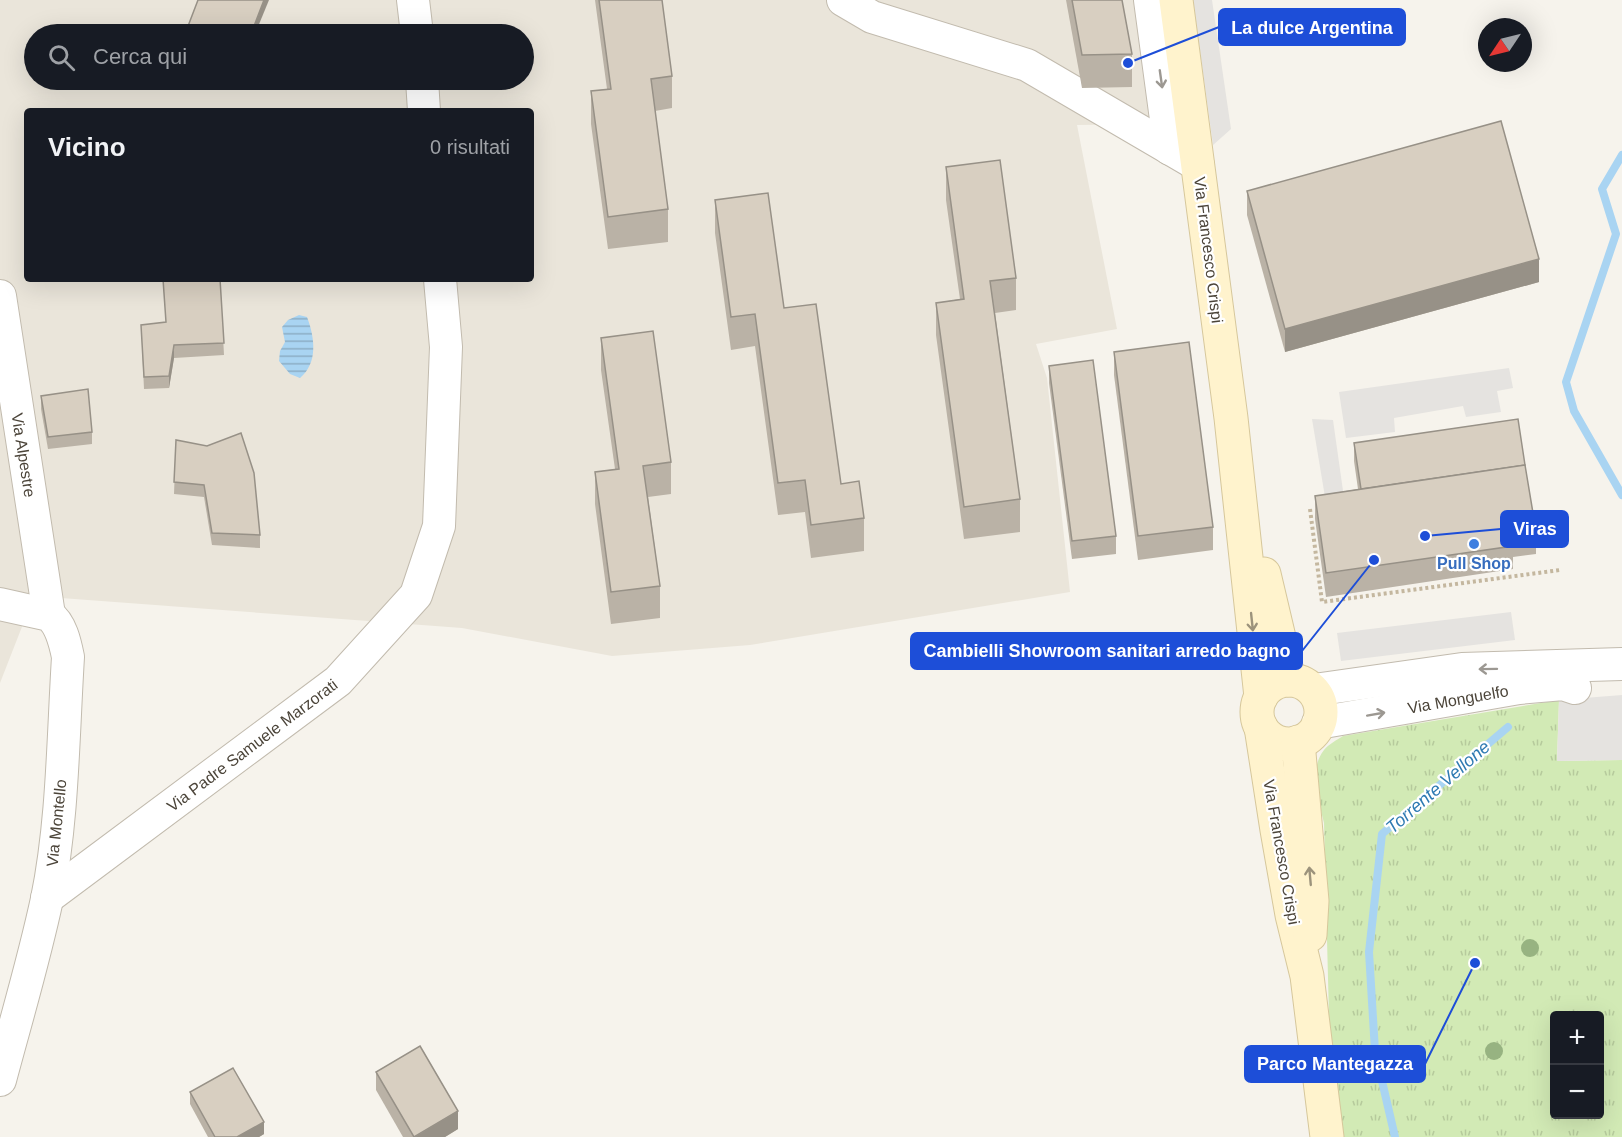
<!DOCTYPE html>
<html lang="it">
<meta charset="utf-8">
<style>
body{margin:0;font-family:Arial,sans-serif;background:#242831;color:#f1f3f6}
.controls{position:absolute;right:18px;bottom:18px;display:grid;overflow:hidden;border-radius:6px;box-shadow:0 6px 24px #0002}
.controls button{width:54px;height:54px;display:grid;place-items:center;padding:0;border:0;border-bottom:2px solid #363941;background:#171b24;color:#f1f3f6;font:30px sans-serif}
.compass{position:absolute;left:1478px;top:18px;width:54px;height:54px;border-radius:50%;background:#171b24;box-shadow:0 6px 24px #0002;rotate:235deg}
.list{margin:0;padding:0;list-style:none}
h2{display:flex;justify-content:space-between;align-items:center;height:78px;margin:0;padding:0 24px;font-size:26px}
h2 small{font-size:20px;font-weight:400;color:#9ea1a6}
.icon{flex:none;width:33px;height:33px;fill:none;stroke:currentColor;stroke-width:2;stroke-linecap:round;stroke-linejoin:round}
.map{position:relative;flex:none;width:1622px;height:1137px;overflow:hidden}
.search{position:absolute;background:#171b24;box-shadow:0 6px 24px #0002;left:24px;top:24px;width:510px;height:66px;display:flex;align-items:center;gap:15px;box-sizing:border-box;padding:0 21px;border-radius:33px;color:#9ea1a6;font-size:22px}
.panel{position:absolute;background:#171b24;box-shadow:0 6px 24px #0002;left:24px;top:108px;width:510px;height:174px;border-radius:6px}
.map>svg:first-child{display:block}
</style>
<div class="map">
<svg width="1622" height="1137" viewBox="0 0 1622 1137">
<defs>
<pattern id="park-tufts" width="24" height="20" patternUnits="userSpaceOnUse" patternTransform="scale(1.5)"><rect width="24" height="20" fill="#d2eab5"/><path d="M3 7l-1-3M5 7V3M7 7l1-3M15 17l-1-3M17 17v-4M19 17l1-3" fill="none" stroke="#b6ca9c"/></pattern>
<pattern id="water-rules" width="6" height="5" patternUnits="userSpaceOnUse" patternTransform="scale(1.5)"><rect width="6" height="5" fill="#a9d4f2"/><path d="M0 2.5h6" fill="none" stroke="#8caec5"/></pattern>
</defs>
<rect width="100%" height="100%" fill="#f6f3ec"/>
<path fill="#eae5da" fill-rule="evenodd" d="M0,0H1139L1158,124L1077,125L1117,329L1036,344L1047,378L1070,592L750,645L612,656L462,628L34,596L0,683ZM34,34H524V80H34ZM27,111H531V279H27Z"/>
<path fill="url(#park-tufts)" fill-rule="evenodd" d="M1559,700L1557,761L1622,760V1137H1343L1329,1017L1324,823C1319,801 1308,770 1324,750C1329,744 1337,740 1343,736ZM1554,1016H1600V1114H1554Z"/>
<g fill="#e5e3e0">
<polygon points="1193,0 1212,0 1231,129 1213,145"/>
<polygon points="1509,368 1513,388 1497,391 1501,412 1466,417 1463,406 1394,418 1395,432 1346,438 1339,392"/>
<polygon points="1312,419 1333,420 1345,505 1326,503"/>
<polygon points="1511,612 1515,640 1341,661 1337,633"/>
<polygon points="1622,695 1622,760 1557,761 1559,700"/>
</g>
<path fill="url(#water-rules)" d="M299,315L307,317C315,338 318,363 300,378L290,374L279,361L280,351L285,342L282,327L288,320Z"/>
<g fill="none" stroke-linecap="round" stroke-linejoin="round">
<g stroke="#a9d4f2" stroke-width="8">
<polyline points="1622,155 1602,189 1616,234 1566,382 1574,411 1622,495"/>
<polyline points="1395,1137 1375,1051 1369,952 1382,834 1508,727"/>
</g>
<g stroke="#c2bbae" stroke-width="34">
<g id="street">
<polyline points="413,0 417,34"/>
<polyline points="843,0 872,17 1027,65 1198,165"/>
<polyline points="1150,0 1170,149"/>
<polyline points="422,80 424,111"/>
<polyline points="0,296 49,615"/>
<path d="M0,604L49,615C61,624 65,642 68,657C63,736 63,821 47,899C34,960 16,1020 0,1080"/>
<polyline points="1314,690 1462,669 1622,664"/>
<polyline points="1318,723 1519,688 1563,684 1575,688"/>
<polyline points="47,898 338,681 416,595 439,526 446,347 440,279"/>
</g>
</g>
<g stroke="#d6c79b" stroke-width="35">
<g id="secondary">
<polyline points="1176,0 1231,418 1261,697"/>
<polyline points="1264,574 1289,680"/>
<circle cx="1289" cy="712" r="32"/>
<polyline points="1261,727 1277,830 1292,915 1307,976 1327,1137"/>
<polyline points="1298,742 1312,901 1310,935"/>
</g>
</g>
<polyline stroke="#c4b79f" stroke-width="4" stroke-dasharray="3 3" stroke-linecap="butt" points="1310,509 1322,602 1560,570"/>
<use href="#street" stroke="#fff" stroke-width="32"/>
<use href="#secondary" stroke="#fff3cd" stroke-width="33"/>
</g>
<g fill="#97b381">
<circle cx="1530" cy="948" r="9"/>
<circle cx="1494" cy="1051" r="9"/>
</g>
<g fill="#bab2a6">
<polygon points="595,0 662,0 672,76 672,108 655,111 668,209 668,242 608,249 591,124 591,91 607,89"/>
<polygon points="1066,0 1122,0 1132,54 1132,87 1082,88"/>
<polygon points="203,80 229,80 225,88"/>
<polygon points="946,167 1016,278 1016,310 995,313 1020,499 1020,532 964,539 936,335 936,303 960,299 946,200"/>
<polygon points="1247,191 1539,282 1285,352 1247,215"/>
<polygon points="715,200 784,308 841,484 864,518 864,551 811,558 805,512 778,515 755,346 731,350 715,233"/>
<polygon points="163,279 220,279 224,355 174,358 169,388 144,389 141,325 166,322"/>
<polygon points="601,338 671,462 671,494 648,497 660,586 660,618 611,624 595,504 595,472 615,469 601,370"/>
<polygon points="1114,352 1213,527 1213,550 1138,560 1114,375"/>
<polygon points="1049,366 1116,536 1116,554 1072,559 1049,383"/>
<polygon points="41,396 92,432 92,444 48,449 41,409"/>
<polygon points="176,440 260,535 260,548 212,545 204,497 174,494"/>
<polygon points="1354,443 1525,465 1536,531 1536,554 1513,557 1513,569 1326,597 1315,519 1315,496 1358,489 1354,461"/>
<polygon points="376,1072 458,1129 445,1137 403,1137 376,1090"/>
<polygon points="190,1092 264,1134 259,1137 208,1137 190,1104"/>
</g>
<g fill="#979187">
<polygon points="264,0 269,0 255,34 251,34"/>
<polygon points="225,80 229,80 225,88"/>
<polygon points="1539,259 1539,282 1285,352 1285,329"/>
<polygon points="174,345 174,358 169,388 169,376"/>
<polygon points="458,1111 458,1129 445,1137 415,1137"/>
<polygon points="264,1122 264,1134 259,1137 237,1137"/>
</g>
<g fill="#d8cfc1" stroke="#979187" stroke-width="1.5">
<polygon points="198,0 264,0 251,34 185,34"/>
<polygon points="599,0 662,0 672,76 651,79 668,209 608,217 591,91 611,89"/>
<polygon points="1072,0 1122,0 1132,54 1082,55"/>
<polygon points="1501,121 1539,259 1285,329 1247,191"/>
<polygon points="1000,160 1016,278 990,281 1020,499 964,507 936,303 964,299 946,167"/>
<polygon points="768,193 784,308 816,304 841,484 859,481 864,518 811,525 805,480 778,483 755,314 731,317 715,200"/>
<polygon points="163,279 220,279 224,343 174,345 169,376 144,377 141,325 166,322"/>
<polygon points="653,331 671,462 643,466 660,586 611,592 595,472 619,469 601,338"/>
<polygon points="1189,342 1213,527 1138,536 1114,352"/>
<polygon points="1093,360 1116,536 1072,541 1049,366"/>
<polygon points="88,389 92,432 48,437 41,396"/>
<polygon points="1518,419 1525,465 1361,489 1354,443"/>
<polygon points="241,433 254,473 260,535 212,533 204,485 174,482 176,440 207,446"/>
<polygon points="1525,465 1536,531 1511,534 1513,546 1326,573 1315,496"/>
<polygon points="420,1046 458,1111 414,1137 376,1072"/>
<polygon points="233,1068 264,1122 237,1137 215,1137 190,1092"/>
</g>
<defs><path id="oneway-shaft" d="M-6 0H5M1.5-3L5.5 0L1.5 3" fill="none" stroke-width="1.6" stroke-linecap="round" stroke-linejoin="round" transform="scale(1.5)"/></defs>
<g stroke="#9c9892">
<use href="#oneway-shaft" transform="translate(1161 79) rotate(82)"/>
<use href="#oneway-shaft" transform="translate(1488 669) rotate(179)"/>
<use href="#oneway-shaft" transform="translate(1376 714) rotate(-10)"/>
</g>
<g stroke="#9c937c">
<use href="#oneway-shaft" transform="translate(1252 622) rotate(84)"/>
<use href="#oneway-shaft" transform="translate(1310 876) rotate(-95)"/>
</g>
<circle fill="#3f7fe0" stroke="#fff" stroke-width="2" cx="1474" cy="544" r="6"/>
<g text-anchor="middle" stroke-width="4.5" stroke-linejoin="round" paint-order="stroke">
<g font-size="16" fill="#4b4439" stroke="#fff">
<text transform="translate(1209 250) rotate(83)" y="6">Via Francesco Crispi</text>
<text transform="translate(24 455) rotate(81)" y="6">Via Alpestre</text>
<text transform="translate(1458 699) rotate(-10)" y="6">Via Monguelfo</text>
<text transform="translate(252 745) rotate(-37)" y="6">Via Padre Samuele Marzorati</text>
<text transform="translate(56 823) rotate(-84)" y="6">Via Montello</text>
<text transform="translate(1282 852) rotate(80)" y="6">Via Francesco Crispi</text>
</g>
<g font-size="16" font-weight="bold" fill="#366cbe" stroke="#fff">
<text x="1474" y="569">Pull Shop</text>
</g>
<g font-size="18" font-style="italic" fill="#2e7ab2" stroke="#fff">
<text transform="translate(1438 787) rotate(-41)" y="6">Torrente Vellone</text>
</g>
</g>
<path fill="none" stroke="#1d4ed8" stroke-width="2" d="M1128 63L1219 27M1425 536L1501 529M1374 560L1302 651M1475 963L1425 1064"/>
<g fill="#1d4ed8" stroke="#fff" stroke-width="2">
<circle cx="1128" cy="63" r="6"/>
<circle cx="1425" cy="536" r="6"/>
<circle cx="1374" cy="560" r="6"/>
<circle cx="1475" cy="963" r="6"/>
</g>
<g fill="#1d4ed8" stroke="#1d4ed8" stroke-width="2">
<rect x="1219" y="9" width="186" height="36" rx="6"/>
<rect x="1501" y="511" width="67" height="36" rx="6"/>
<rect x="911" y="633" width="391" height="36" rx="6"/>
<rect x="1245" y="1046" width="180" height="36" rx="6"/>
</g>
<g font-size="18" text-anchor="middle" font-weight="bold" fill="#fff">
<text x="1312" y="34">La dulce Argentina</text>
<text x="1535" y="535">Viras</text>
<text x="1107" y="657">Cambielli Showroom sanitari arredo bagno</text>
<text x="1335" y="1070">Parco Mantegazza</text>
</g>
</svg>
<div class="controls">
<button>+</button>
<button>−</button>
</div>
<svg class="compass" viewBox="-18 -18 36 36"><path d="M0-13l5 13h-10z" fill="#e53935"/><path d="M0 13l5-13h-10z" fill="#9ea1a6"/></svg>
<div class="search"><svg class="icon" aria-label="search" viewBox="0 0 24 24"><circle cx="10" cy="10" r="6"/><path d="M15 15l6 6"/></svg>Cerca qui</div>
<section class="panel">
<h2>Vicino<small>0 risultati</small></h2>
<ul class="list">
</ul>
</section>
</div>
